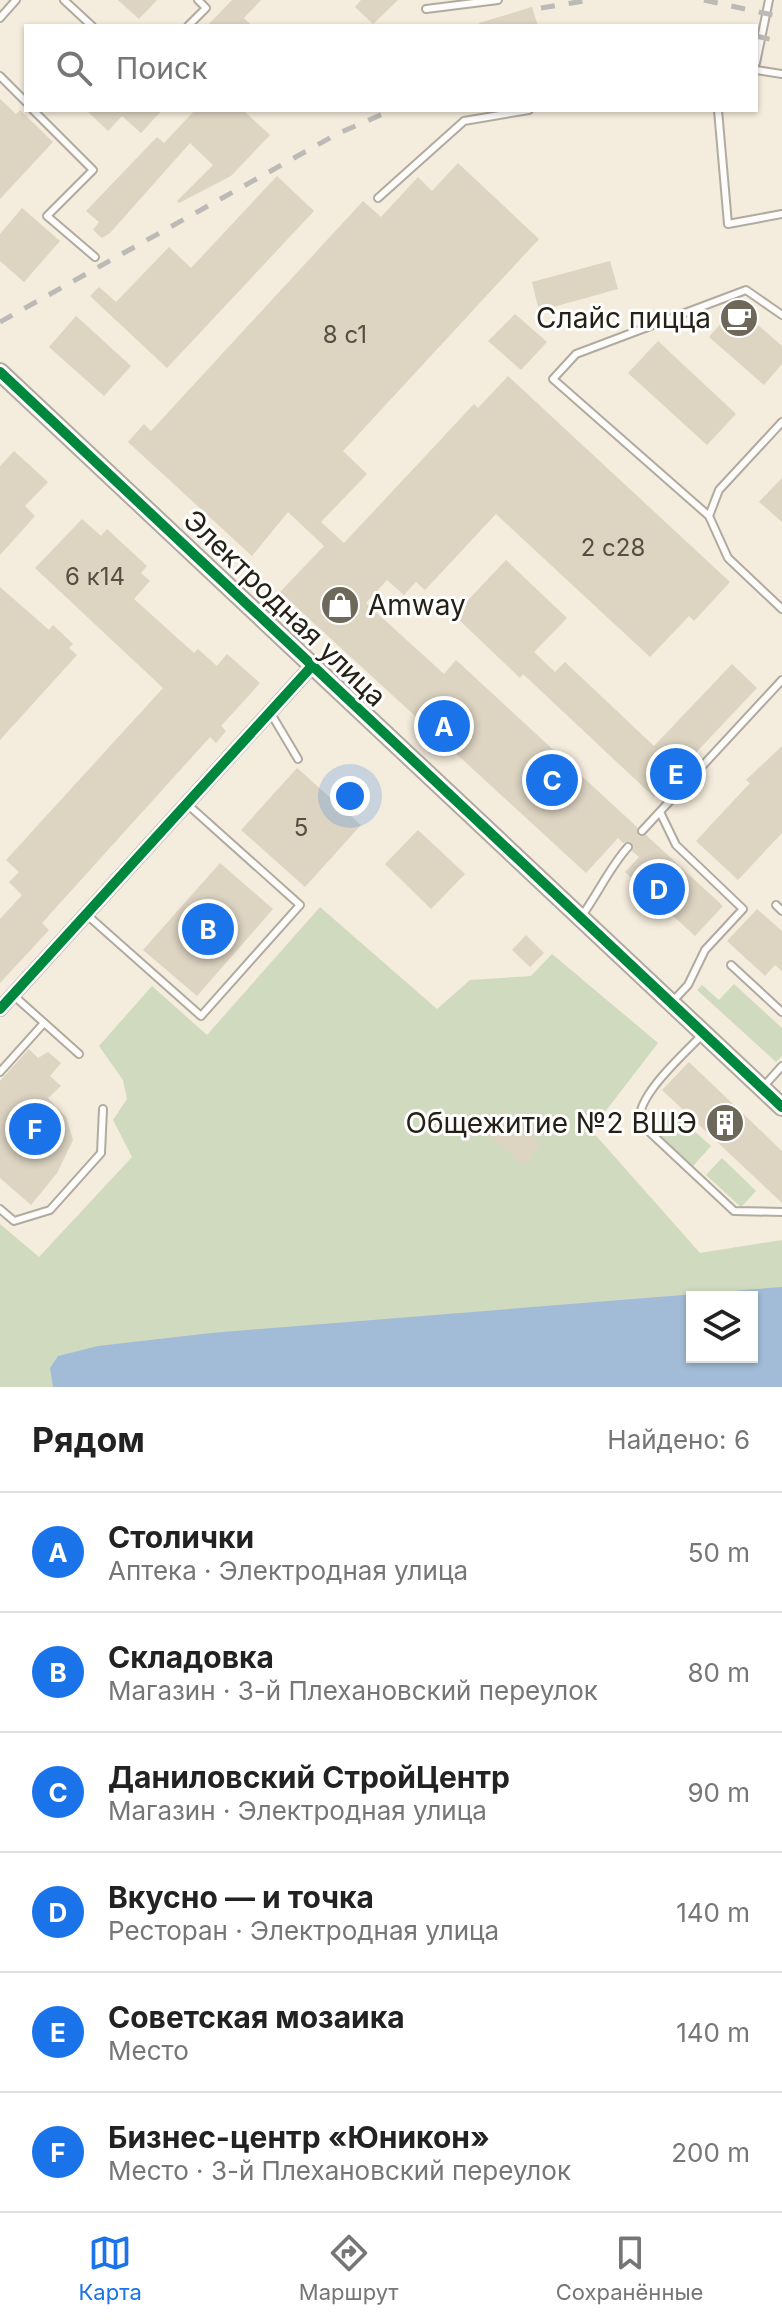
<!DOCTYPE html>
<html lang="ru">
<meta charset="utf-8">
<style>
body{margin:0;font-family:Inter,sans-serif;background:#f2f2f2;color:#222}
.controls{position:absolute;right:24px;bottom:24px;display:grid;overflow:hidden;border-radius:0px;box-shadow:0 2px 6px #0004}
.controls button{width:72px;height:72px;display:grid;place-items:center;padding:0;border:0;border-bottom:2px solid #e0e0e0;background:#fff;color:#222;font:40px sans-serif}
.you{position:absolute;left:350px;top:796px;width:28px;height:28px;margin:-20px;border:6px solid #fff;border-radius:50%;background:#1a73e8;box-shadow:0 0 0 12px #1a73e833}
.badge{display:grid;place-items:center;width:52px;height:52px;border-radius:50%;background:#1a73e8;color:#fff;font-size:26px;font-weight:700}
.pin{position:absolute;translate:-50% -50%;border:4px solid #fff;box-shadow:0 2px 8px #0006}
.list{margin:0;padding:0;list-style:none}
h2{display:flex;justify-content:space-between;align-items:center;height:104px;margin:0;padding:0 32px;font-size:34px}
h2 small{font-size:26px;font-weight:400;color:#767676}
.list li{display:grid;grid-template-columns:52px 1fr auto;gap:24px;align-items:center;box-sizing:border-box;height:120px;padding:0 32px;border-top:2px solid #e0e0e0}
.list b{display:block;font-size:30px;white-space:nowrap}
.list p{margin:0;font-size:26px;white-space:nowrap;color:#767676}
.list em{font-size:26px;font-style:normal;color:#767676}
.icon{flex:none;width:44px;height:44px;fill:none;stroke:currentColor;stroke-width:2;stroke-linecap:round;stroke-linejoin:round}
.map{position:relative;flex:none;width:782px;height:1387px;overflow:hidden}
.search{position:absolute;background:#fff;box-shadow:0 2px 6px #0004;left:24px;right:24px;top:24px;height:88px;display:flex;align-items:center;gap:20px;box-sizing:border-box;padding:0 28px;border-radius:0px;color:#767676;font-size:30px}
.sheet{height:824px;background:#fff}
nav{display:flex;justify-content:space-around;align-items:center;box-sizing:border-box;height:112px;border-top:2px solid #e0e0e0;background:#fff;font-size:22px;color:#767676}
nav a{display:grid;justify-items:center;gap:4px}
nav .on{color:#1a73e8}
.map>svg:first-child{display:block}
</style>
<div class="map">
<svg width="782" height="1387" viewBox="0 0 782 1387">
<rect width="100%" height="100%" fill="#f4ecdc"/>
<g fill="#d0dabe" fill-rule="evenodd">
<path d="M320,907L437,1009L470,980L531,976L552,954L658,1043L591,1130L700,1253L782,1240V1387H0V1224L39,1257L132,1157L113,1120L127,1099L123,1080L99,1046L152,986L207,1035ZM692,1297H752V1357H692Z"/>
<polygon points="734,984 782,1028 782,1056 776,1062 697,990 702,985 719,1000"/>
<polygon points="674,1113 711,1146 693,1166 656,1132"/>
<polygon points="722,1158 756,1191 741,1207 706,1175"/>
</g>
<path fill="#a2bcd8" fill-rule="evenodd" d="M782,1287V1387H53L50,1368L58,1356L98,1346L211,1333ZM692,1297H752V1357H692Z"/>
<g fill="#ddd4c2">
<polygon points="118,0 157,0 139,19"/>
<polygon points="232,0 261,0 244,18 252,26 207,26"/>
<polygon points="361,0 398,0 373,24 355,7"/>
<polygon points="532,7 538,26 480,26 479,23"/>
<polygon points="0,99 16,114 20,110 53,142 0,199"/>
<polygon points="86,110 162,110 141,133 122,116 108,131"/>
<polygon points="195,110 243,110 270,135 231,176 179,203 177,201 213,165 190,143 110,233 102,238 93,230 99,222 86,211 157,137 164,143"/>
<polygon points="458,163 539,239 343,451 367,474 321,522 344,543 474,404 478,408 508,376 730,582 694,621 689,616 650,657 496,514 425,590 416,582 404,595 387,580 366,603 444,674 456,660 637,827 639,836 646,835 723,906 695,936 625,872 639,857 632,851 631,842 623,843 618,838 586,873 280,592 324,546 288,512 252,556 128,442 144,424 151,431 363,201 381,217 418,177 432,191"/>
<polygon points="277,176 314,211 167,368 90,296 99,287 116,302 169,247 191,268"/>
<polygon points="22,208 60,241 24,282 0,261 0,234"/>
<polygon points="610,261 618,289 539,311 532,282"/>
<polygon points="736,306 782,346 782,364 764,385 709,337"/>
<polygon points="515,314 547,342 521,370 488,341"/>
<polygon points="76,316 131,366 104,396 49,347"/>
<polygon points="658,341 736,414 707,445 628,373"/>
<polygon points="14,451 48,482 25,506 35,516 0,555 0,466"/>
<polygon points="782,478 782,522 759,502"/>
<polygon points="82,519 101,536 107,529 147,566 141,573 150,581 134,599 194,653 198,649 217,666 227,654 260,683 221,726 226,731 216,743 210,737 42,923 49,930 0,983 0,919 22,895 9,882 19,872 6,860 163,688 35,568"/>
<polygon points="506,560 567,618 534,652 555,672 565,662 654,746 732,664 757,688 654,797 523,674 520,678 454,615"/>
<polygon points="0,587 49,630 53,625 73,644 69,648 77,655 0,740"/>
<polygon points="782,746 782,833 738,880 696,841 750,783 746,780"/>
<polygon points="297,768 361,825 305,887 241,830"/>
<polygon points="418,830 465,874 431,909 385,864"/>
<polygon points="220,863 273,909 197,996 143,950"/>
<polygon points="757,909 782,931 782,971 775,965 765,976 727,941"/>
<polygon points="526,935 544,953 530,967 512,950"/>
<polygon points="29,1049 38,1058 48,1052 61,1063 50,1076 61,1086 48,1098 66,1117 73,1140 57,1173 31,1205 0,1178 0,1081"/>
<polygon points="689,1062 782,1151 782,1203 662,1090"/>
<polygon points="503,1110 541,1145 523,1165 485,1131"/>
</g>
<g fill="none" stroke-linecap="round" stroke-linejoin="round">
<g stroke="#b1ab9f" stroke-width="10">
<g id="service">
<polyline points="64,0 92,26"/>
<polyline points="426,9 498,0"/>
<polyline points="0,18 16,0"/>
<polyline points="188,26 206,8 198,0"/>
<polyline points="756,63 769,0"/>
<polyline points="756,70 782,74"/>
<polyline points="0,76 26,102"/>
<polyline points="33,110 93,170 47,216 95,257"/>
<polyline points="718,110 728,224 782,214"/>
<polyline points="378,198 464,121 529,110"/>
<polyline points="782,315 746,290 576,354 553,379 709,516 728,558 782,609"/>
<polyline points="709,516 719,490 782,422"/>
<polyline points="270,712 298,759"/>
<polyline points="660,812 676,845 743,909 705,950 688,985 673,1001"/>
<polyline points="642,831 782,680"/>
<polyline points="776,905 782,911"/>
<polyline points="87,915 201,1016 300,905 187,804"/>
<path d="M581,917C598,894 609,868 628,847"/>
<polyline points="731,965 782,1012"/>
<polyline points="13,995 79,1054"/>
<path d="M703,1034C686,1052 631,1100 641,1124L734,1211L782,1212"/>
<polyline points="0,1072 44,1023"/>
<polyline points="764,1086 782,1066"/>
<polyline points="0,1209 14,1221 50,1210 101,1153 103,1109"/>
</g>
</g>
<g stroke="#b1ab9f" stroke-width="16">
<polyline id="minor" points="0,1009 311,667"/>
</g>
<g stroke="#b1ab9f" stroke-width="20">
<polyline id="tertiary" points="0,372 782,1107"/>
</g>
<use href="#service" stroke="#fdfcfa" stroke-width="6"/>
<use href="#minor" stroke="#fdfcfa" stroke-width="12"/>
<use href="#tertiary" stroke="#fdfcfa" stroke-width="16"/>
<g stroke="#bcbab7" stroke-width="5" stroke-dasharray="14 14" stroke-linecap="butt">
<polyline points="704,0 782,17"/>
<polyline points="541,8 590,0"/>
<polyline points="756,36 782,42"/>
<polyline points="0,322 337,134 392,110"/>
</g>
<g stroke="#fefefe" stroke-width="15">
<g id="cycleway">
<polyline points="0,372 782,1107"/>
<polyline points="0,1009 311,667"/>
</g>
</g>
<use href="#cycleway" stroke="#00873e" stroke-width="10"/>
</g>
<defs>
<g id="cafe-disc" transform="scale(2)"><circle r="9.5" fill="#6e685b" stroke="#fefefe"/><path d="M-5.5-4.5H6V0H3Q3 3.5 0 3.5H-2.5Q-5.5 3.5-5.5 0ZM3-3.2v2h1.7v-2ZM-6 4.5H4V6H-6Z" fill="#fff"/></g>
<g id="shop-disc" transform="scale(2)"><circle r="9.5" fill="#6e685b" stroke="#fefefe"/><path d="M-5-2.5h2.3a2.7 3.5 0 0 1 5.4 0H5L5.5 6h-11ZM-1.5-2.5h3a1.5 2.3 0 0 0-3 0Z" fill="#fff"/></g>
<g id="building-disc" transform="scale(2)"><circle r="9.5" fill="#6e685b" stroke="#fefefe"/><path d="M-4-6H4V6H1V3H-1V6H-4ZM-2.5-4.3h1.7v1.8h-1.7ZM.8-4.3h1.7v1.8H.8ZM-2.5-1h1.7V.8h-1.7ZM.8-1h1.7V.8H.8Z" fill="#fff"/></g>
</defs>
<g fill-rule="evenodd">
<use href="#cafe-disc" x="739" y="318"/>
<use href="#shop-disc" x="340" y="605"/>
<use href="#building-disc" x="725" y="1123"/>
</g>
<g text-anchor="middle" stroke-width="6" stroke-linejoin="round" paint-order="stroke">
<g font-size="24" fill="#554f42">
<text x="345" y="343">8 с1</text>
<text x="613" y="556">2 с28</text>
<text x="95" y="585">6 к14</text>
<text x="301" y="836">5</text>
</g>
<g font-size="28" fill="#262116" stroke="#fefefe" text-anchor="end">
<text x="711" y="328">Слайс пицца</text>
<text x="368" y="615" text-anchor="start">Amway</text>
<text x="697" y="1133">Общежитие №2 ВШЭ</text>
</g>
<g font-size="28" fill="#262116" stroke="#fefefe">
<text transform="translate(285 608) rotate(44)" y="10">Электродная улица</text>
</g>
</g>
</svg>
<div class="controls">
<button><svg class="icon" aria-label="layers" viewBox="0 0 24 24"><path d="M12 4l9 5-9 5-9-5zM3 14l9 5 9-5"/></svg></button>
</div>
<div class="you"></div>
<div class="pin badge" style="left:444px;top:726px">A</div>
<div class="pin badge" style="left:208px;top:929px">B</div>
<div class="pin badge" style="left:552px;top:780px">C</div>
<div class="pin badge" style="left:659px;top:889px">D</div>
<div class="pin badge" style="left:676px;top:774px">E</div>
<div class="pin badge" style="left:35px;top:1129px">F</div>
<div class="search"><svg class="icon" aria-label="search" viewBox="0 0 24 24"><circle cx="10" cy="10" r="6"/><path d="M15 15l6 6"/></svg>Поиск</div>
</div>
<section class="sheet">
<h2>Рядом<small>Найдено: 6</small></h2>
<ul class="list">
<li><span class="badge">A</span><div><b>Столички</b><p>Аптека · Электродная улица</p></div><em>50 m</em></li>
<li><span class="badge">B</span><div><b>Складовка</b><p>Магазин · 3-й Плехановский переулок</p></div><em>80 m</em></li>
<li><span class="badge">C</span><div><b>Даниловский СтройЦентр</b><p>Магазин · Электродная улица</p></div><em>90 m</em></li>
<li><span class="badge">D</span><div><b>Вкусно — и точка</b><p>Ресторан · Электродная улица</p></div><em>140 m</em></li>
<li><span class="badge">E</span><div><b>Советская мозаика</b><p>Место</p></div><em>140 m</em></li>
<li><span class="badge">F</span><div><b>Бизнес-центр «Юникон»</b><p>Место · 3-й Плехановский переулок</p></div><em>200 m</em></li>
</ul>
</section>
<nav>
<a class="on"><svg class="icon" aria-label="map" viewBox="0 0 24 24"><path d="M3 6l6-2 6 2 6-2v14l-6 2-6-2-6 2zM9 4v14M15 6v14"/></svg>Карта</a>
<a><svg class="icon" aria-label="directions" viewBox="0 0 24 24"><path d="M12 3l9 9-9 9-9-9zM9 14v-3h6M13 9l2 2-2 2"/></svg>Маршрут</a>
<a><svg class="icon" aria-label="saved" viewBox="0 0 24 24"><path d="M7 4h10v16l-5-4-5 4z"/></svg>Сохранённые</a>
</nav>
